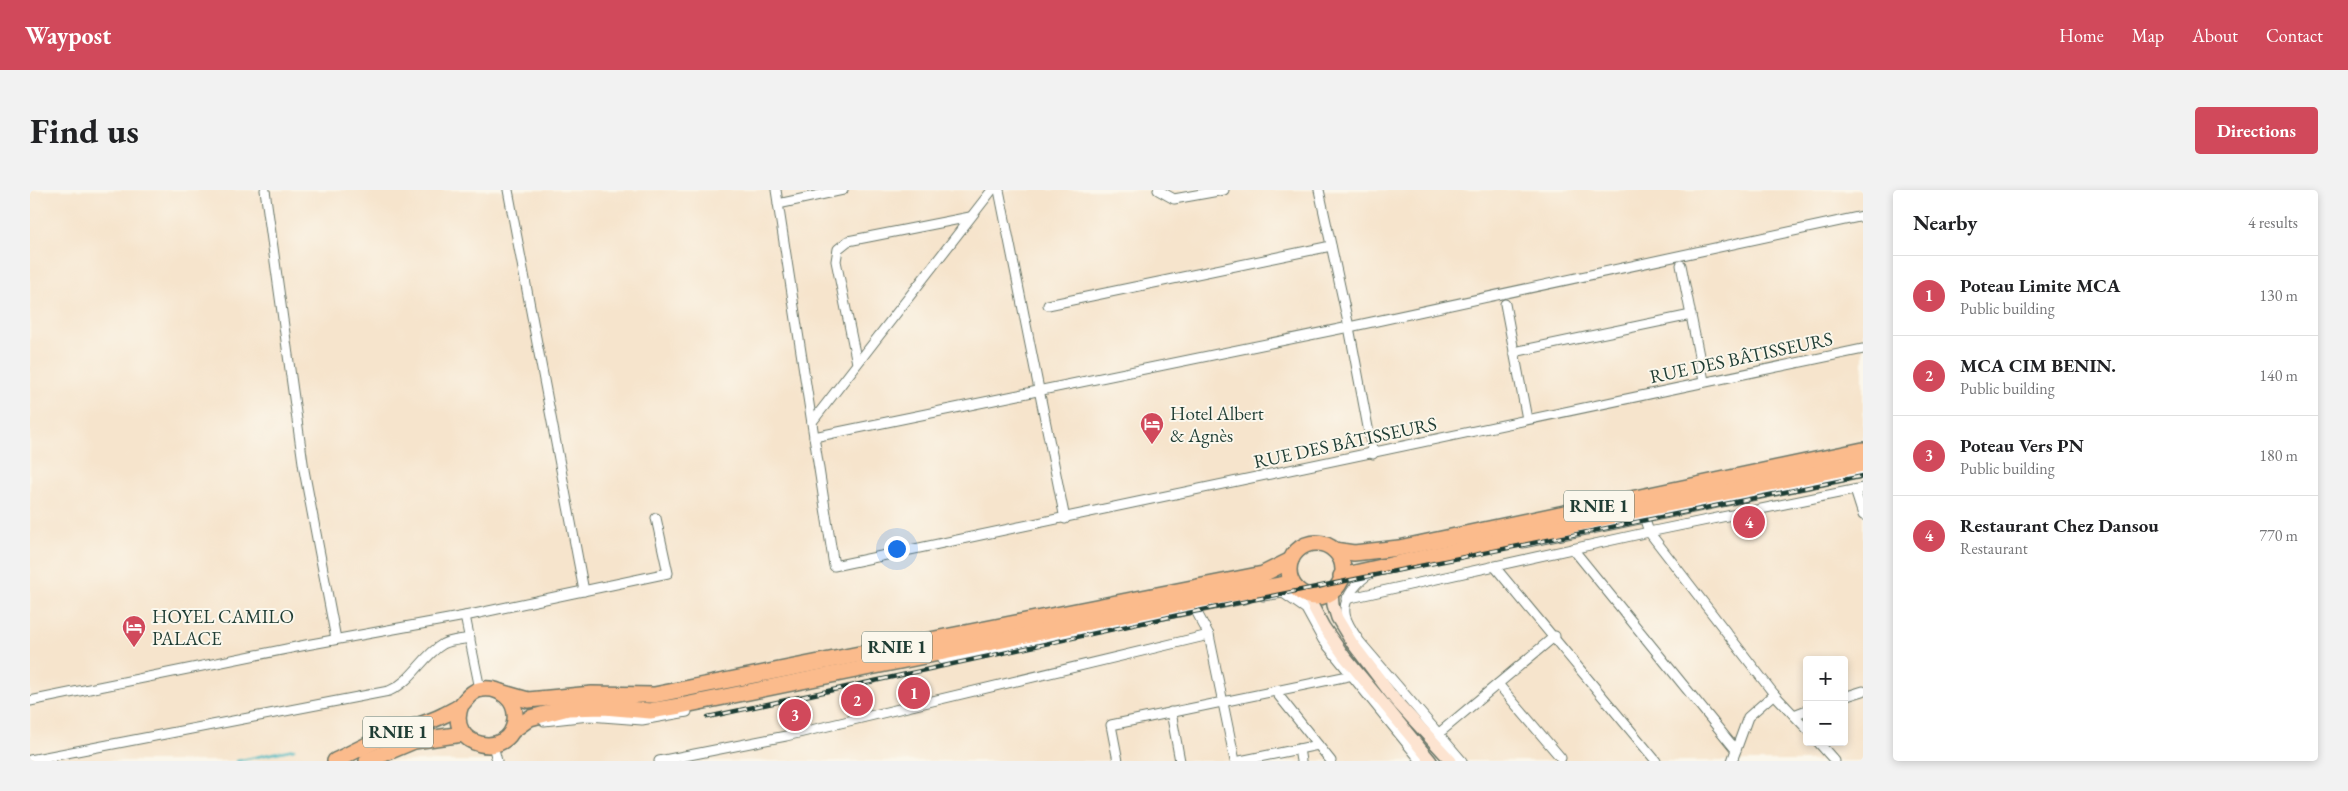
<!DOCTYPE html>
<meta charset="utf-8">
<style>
body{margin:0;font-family:"EB Garamond",serif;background:#f2f2f2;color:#202124}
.controls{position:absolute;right:15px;bottom:15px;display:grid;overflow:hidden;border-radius:5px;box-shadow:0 2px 8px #0003}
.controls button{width:45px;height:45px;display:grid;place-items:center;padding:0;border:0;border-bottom:1px solid #e0e0e0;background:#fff;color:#202124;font:25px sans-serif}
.you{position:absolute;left:866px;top:358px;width:18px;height:18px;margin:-12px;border:4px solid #fff;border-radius:50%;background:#1a73e8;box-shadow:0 0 0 8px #1a73e833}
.badge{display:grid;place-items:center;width:32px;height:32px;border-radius:50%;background:#d1495b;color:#fff;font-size:16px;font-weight:700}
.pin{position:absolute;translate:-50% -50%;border:2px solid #fff;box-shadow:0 1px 5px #0006}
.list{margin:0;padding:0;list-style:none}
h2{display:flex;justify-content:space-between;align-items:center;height:65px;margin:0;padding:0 20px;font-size:21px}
h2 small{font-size:16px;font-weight:400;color:#757577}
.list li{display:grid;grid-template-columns:32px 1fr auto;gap:15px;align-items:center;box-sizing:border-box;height:80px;padding:0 20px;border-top:1px solid #e0e0e0}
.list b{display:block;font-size:19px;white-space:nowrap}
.list p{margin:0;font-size:16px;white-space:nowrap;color:#757577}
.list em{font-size:16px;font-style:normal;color:#757577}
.map{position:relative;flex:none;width:1833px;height:571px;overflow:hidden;border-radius:5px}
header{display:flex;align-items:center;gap:30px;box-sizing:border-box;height:70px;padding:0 25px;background:#d1495b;color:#fff}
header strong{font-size:24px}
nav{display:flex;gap:28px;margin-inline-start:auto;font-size:18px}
.intro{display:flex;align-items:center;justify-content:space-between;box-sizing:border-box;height:120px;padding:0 30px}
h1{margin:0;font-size:35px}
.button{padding:12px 22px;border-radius:5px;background:#d1495b;color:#fff;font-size:18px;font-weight:700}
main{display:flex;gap:30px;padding:0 30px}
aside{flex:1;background:#fff;border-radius:5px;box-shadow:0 2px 8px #0003}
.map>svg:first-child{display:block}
</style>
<header>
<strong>Waypost</strong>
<nav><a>Home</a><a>Map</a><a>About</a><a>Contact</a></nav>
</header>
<div class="intro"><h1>Find us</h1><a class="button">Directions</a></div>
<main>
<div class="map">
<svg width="1833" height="571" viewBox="0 0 1833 571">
<rect width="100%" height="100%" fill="#fbf7ec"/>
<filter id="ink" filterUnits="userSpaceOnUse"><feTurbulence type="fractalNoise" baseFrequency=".02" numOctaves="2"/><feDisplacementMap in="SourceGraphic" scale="10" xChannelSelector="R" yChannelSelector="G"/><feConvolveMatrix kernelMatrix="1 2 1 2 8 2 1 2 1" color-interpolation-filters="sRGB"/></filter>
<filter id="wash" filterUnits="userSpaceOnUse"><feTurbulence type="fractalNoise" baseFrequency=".0096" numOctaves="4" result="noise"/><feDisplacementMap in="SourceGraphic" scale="20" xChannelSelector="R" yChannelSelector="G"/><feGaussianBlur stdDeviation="1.12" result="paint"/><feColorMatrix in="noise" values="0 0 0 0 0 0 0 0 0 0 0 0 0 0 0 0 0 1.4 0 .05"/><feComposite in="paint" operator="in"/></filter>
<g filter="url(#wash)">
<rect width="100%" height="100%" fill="#f6e4cc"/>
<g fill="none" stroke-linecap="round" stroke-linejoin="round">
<polyline stroke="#49b8c0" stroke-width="2.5" points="207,571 264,559"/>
</g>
</g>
<g filter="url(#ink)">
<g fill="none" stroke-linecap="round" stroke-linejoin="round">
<g stroke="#6a7769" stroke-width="11">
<g id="street">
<polyline points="235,0 274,280 306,449"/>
<polyline points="478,0 554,401"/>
<polyline points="746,0 804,376 1833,159"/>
<polyline points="969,0 1035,329"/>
<polyline points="1128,0 1144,9 1194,0"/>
<polyline points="1289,0 1319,137 1343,264"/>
<polyline points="748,14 813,0"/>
<polyline points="1651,75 1674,191"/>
<polyline points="1475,114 1497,229"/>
<polyline points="1018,115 1301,56"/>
<polyline points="1484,162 1661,125"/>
<polyline points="827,173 806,71 808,59 818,51 940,27"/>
<polyline points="782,232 962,0"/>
<polyline points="784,247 1319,137 1833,26"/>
<polyline points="1825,300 1833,325"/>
<polyline points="1613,324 1619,342 1744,504 1777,539"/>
<polyline points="1493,353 1833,283"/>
<polyline points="1543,359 1706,560"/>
<polyline points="1465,377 1626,571"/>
<path d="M1340,384C1333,387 1328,393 1323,399C1307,421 1317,433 1330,452L1432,571"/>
<polyline points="1233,406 1253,403 1276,419 1293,450 1391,571"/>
<polyline points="1316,409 1619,342 1833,298"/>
<polyline points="1165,419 1179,445 1205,571"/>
<polyline points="435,426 450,499"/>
<polyline points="912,470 1218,408"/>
<polyline points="1468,494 1531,568"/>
<polyline points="1245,501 1301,571"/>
<polyline points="1814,507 1833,501"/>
<polyline points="0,511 276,455 435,426 638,383 626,328"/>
<polyline points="1141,522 1150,571"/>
<polyline points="1764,525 1777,520"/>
<polyline points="514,531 559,526 612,530 657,522"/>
<polyline points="1408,544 1525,446"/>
<polyline points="1788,552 1805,571"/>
<polyline points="463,555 467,571"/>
<polyline points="1269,559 1271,571"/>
<path d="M0,570L359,501C383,491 392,466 413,454C421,450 431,450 440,448"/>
<polyline points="629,571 756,546 1179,445"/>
<polyline points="1088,571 1081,535 1323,485"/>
<polyline points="1210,571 1288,555"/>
<polyline points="1702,571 1718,527 1744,504"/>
</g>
</g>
<g stroke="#6a7769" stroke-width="14">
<g id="secondary">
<polyline points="1302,400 1303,415 1307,428 1322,453 1366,511 1421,571"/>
<polyline points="1277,405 1294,437 1315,467 1401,571"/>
</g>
</g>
<g stroke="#6a7769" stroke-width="18">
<g id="highway">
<circle cx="1286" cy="380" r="27"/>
<polyline points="1304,360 1324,363 1369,358 1833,260"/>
<polyline points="1311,386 1613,319 1833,274"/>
<polyline points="470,502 498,510 562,504 624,505 1233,384 1261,370"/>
<polyline points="482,541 500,528 538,518 574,517 620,521 650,516 1172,409 1262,393"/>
<path d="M305,571C325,561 344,551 364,543C381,537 399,533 414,525C419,522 427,519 431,515C437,509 439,503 448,500C457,497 468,499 476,506C483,512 486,521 485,530C481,571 414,558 431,515"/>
<polyline points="337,571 384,551 433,544"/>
</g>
</g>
<use href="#street" stroke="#fff" stroke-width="9"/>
<use href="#secondary" stroke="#fde4d1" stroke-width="11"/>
<use href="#highway" stroke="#fbbb8c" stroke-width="15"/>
<g stroke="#1f3d34" stroke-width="4.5">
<polyline id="rail" points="678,527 1158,423 1833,286"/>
</g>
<use href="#rail" stroke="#fbf7ec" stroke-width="2.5" stroke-dasharray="8" stroke-linecap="butt"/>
</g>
</g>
<defs>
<g id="hotel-pin" transform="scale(1.25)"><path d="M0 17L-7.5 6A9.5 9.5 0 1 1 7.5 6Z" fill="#d1495b" stroke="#fbf7ec"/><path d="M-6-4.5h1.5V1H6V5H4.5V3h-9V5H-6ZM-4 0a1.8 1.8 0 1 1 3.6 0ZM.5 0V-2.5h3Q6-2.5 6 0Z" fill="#fff"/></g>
</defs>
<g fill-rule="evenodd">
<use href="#hotel-pin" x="1122" y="234"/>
<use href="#hotel-pin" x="104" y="437"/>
</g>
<g text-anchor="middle" stroke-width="4" stroke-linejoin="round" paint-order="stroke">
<g fill="#fbf7ec" stroke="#61756b" stroke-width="1">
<rect x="1534" y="300.5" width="70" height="31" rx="4"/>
<rect x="832" y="441.5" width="70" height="31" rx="4"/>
<rect x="333" y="526.5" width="70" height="31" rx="4"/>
</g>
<g font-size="18" font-weight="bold" fill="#1f3d34">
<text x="1569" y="322">RNIE 1</text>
<text x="867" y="463">RNIE 1</text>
<text x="368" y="548">RNIE 1</text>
</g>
<g font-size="19" fill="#1f3d34" stroke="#fbf7ec">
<text transform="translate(1711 167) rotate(-12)" y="7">RUE DES BÂTISSEURS</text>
<text transform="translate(1315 252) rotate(-12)" y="7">RUE DES BÂTISSEURS</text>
</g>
<g font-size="19" fill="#1f3d34" stroke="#fbf7ec" text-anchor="start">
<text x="1140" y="230">Hotel Albert<tspan x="1140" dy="22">&amp; Agnès</tspan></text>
<text x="122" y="433">HOYEL CAMILO<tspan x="122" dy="22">PALACE</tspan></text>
</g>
</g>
</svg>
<div class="controls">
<button>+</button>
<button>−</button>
</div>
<div class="you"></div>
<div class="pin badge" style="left:884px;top:503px">1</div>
<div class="pin badge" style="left:827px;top:510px">2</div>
<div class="pin badge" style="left:765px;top:525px">3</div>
<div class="pin badge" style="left:1719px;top:332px">4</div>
</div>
<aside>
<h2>Nearby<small>4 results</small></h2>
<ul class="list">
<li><span class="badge">1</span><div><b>Poteau Limite MCA</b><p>Public building</p></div><em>130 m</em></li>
<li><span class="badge">2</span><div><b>MCA CIM BENIN.</b><p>Public building</p></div><em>140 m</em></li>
<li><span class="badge">3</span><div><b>Poteau Vers PN</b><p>Public building</p></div><em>180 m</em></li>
<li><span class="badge">4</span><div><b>Restaurant Chez Dansou</b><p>Restaurant</p></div><em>770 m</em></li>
</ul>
</aside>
</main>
